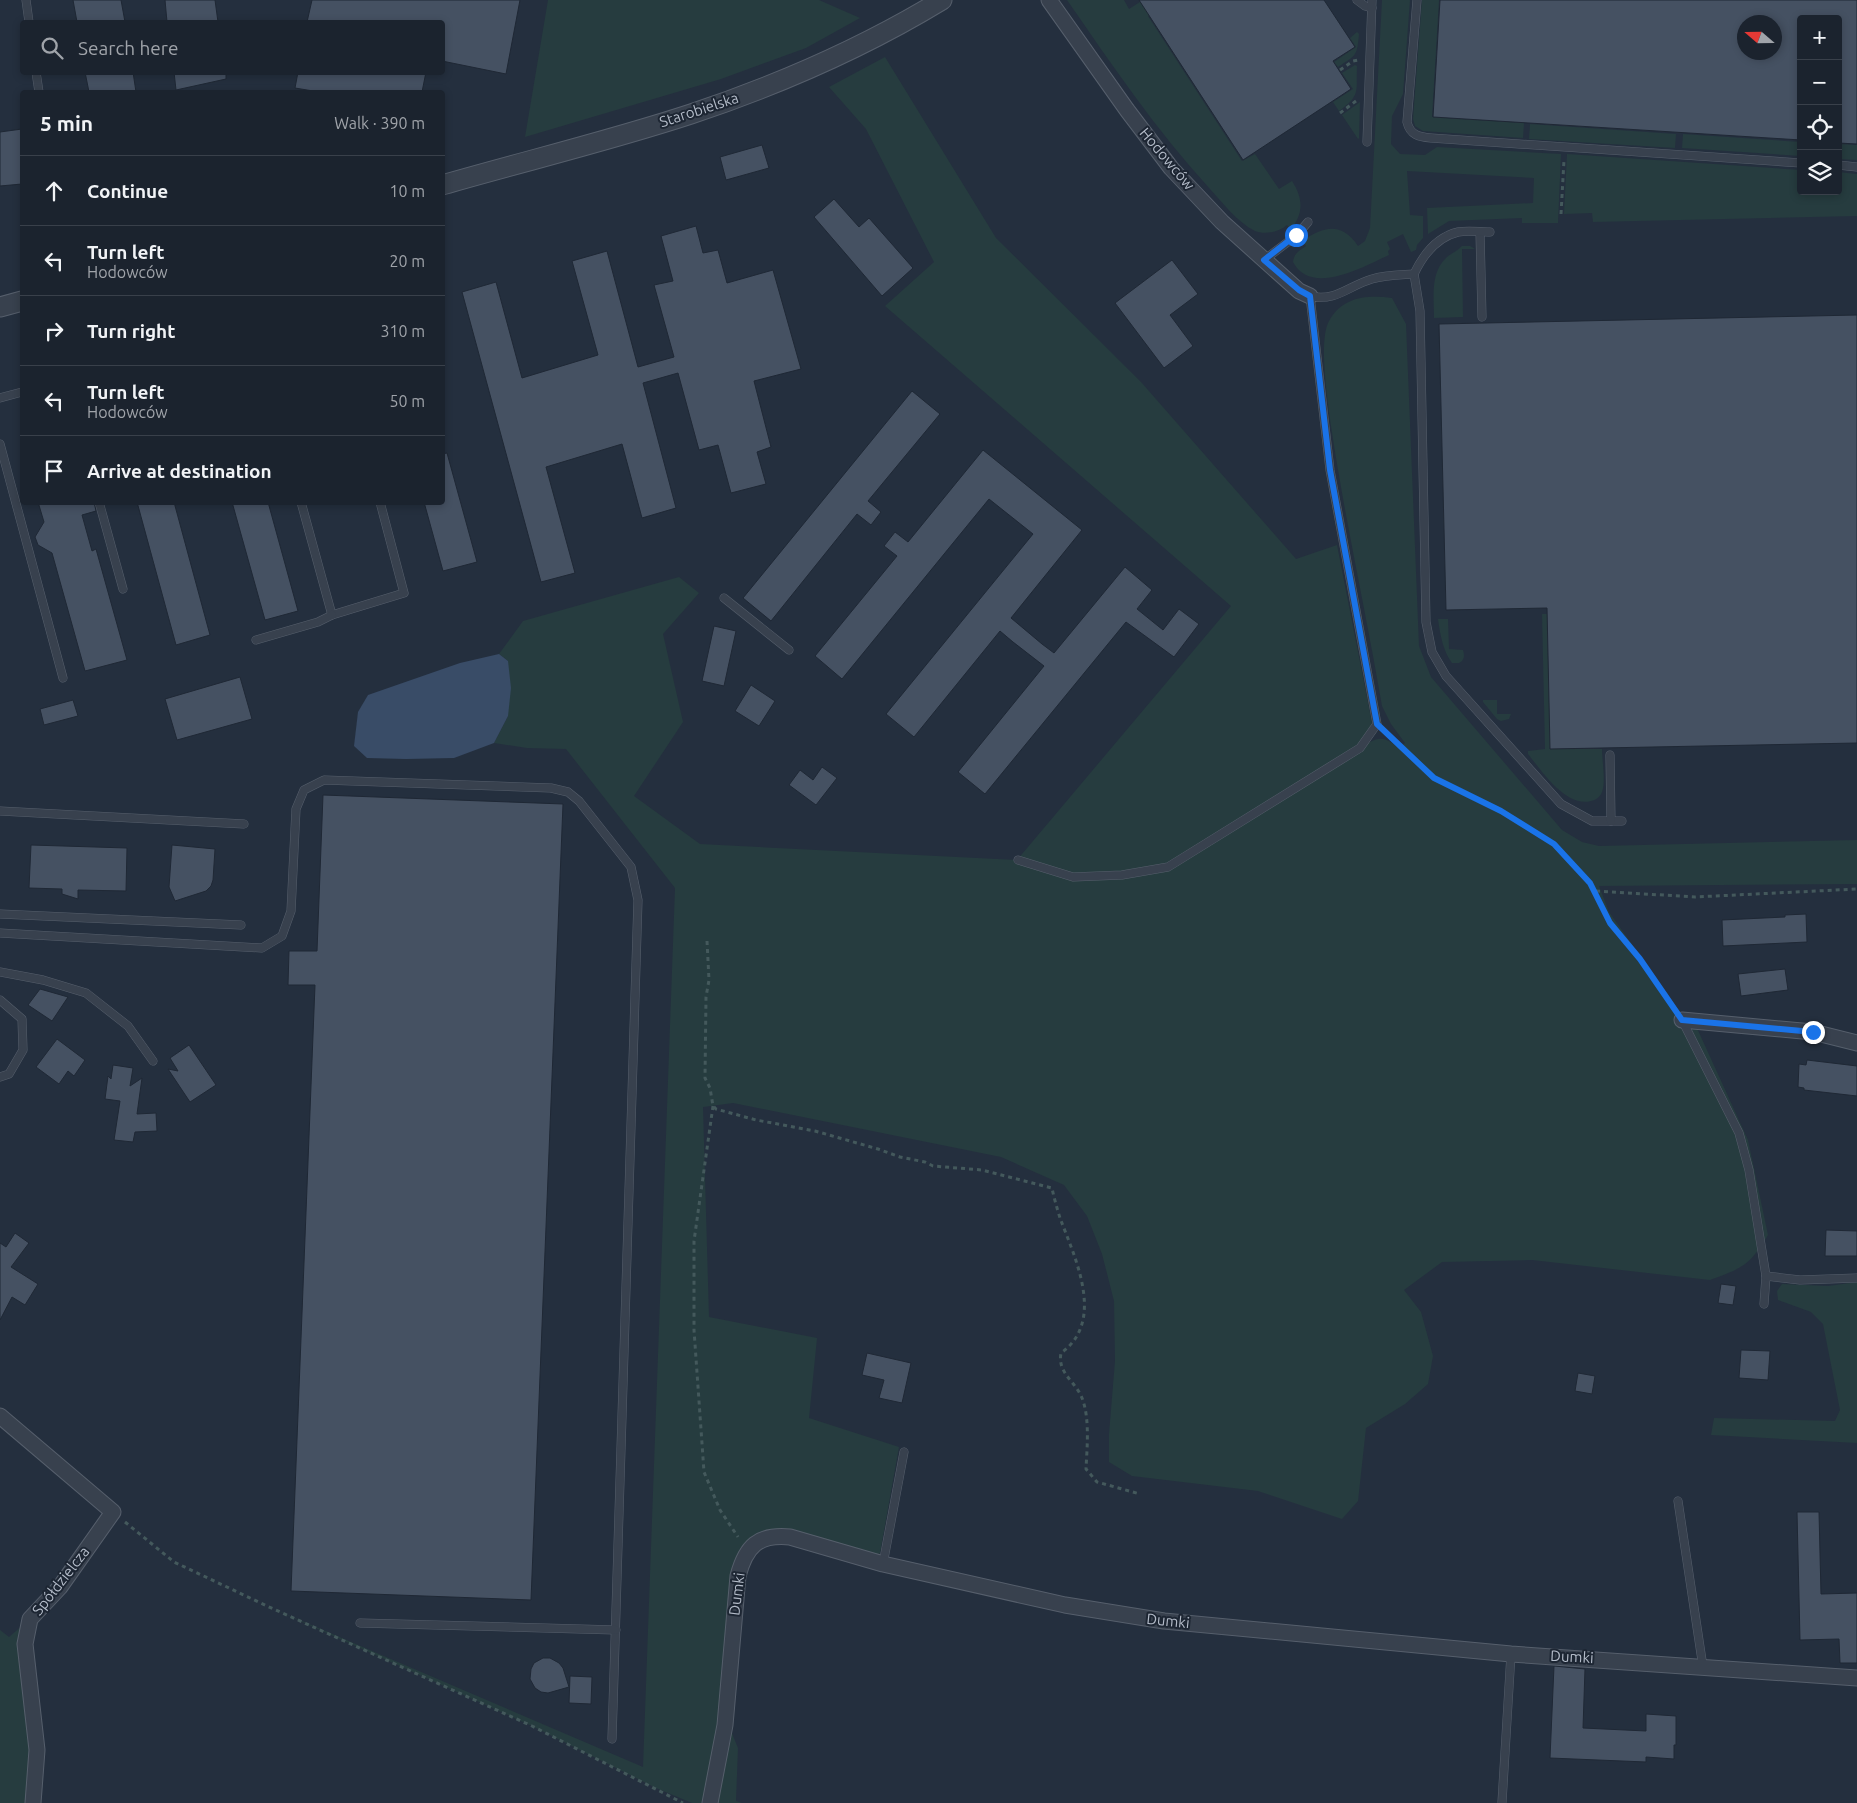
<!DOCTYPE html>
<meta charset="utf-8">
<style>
body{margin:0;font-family:Ubuntu,sans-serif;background:#282f3a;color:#f1f3f6}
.controls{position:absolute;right:15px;top:15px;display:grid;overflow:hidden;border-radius:5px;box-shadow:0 2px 8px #0003}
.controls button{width:45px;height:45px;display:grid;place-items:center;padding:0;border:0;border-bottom:1px solid #39404a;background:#1b232e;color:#f1f3f6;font:25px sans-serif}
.compass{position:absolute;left:1737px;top:15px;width:45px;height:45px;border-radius:50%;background:#1b232e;box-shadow:0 2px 8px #0003;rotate:290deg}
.stop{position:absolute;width:15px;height:15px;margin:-11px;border:4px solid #1a73e8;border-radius:50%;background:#fff}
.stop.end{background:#1a73e8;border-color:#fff;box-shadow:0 1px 5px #0008}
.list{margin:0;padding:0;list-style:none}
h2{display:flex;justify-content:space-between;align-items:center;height:65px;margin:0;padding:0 20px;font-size:21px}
h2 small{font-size:16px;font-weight:400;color:#a0a4aa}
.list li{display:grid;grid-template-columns:32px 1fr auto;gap:15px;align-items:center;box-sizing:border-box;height:70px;padding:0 20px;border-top:1px solid #39404a}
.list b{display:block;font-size:19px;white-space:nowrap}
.list p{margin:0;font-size:16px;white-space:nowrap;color:#a0a4aa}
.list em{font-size:16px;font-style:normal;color:#a0a4aa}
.icon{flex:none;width:28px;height:28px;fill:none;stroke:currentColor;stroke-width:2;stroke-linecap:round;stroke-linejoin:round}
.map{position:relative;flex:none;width:1857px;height:1803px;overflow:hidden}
.search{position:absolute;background:#1b232e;box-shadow:0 2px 8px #0003;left:20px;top:20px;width:425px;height:55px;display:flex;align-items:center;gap:12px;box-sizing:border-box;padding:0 18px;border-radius:5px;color:#a0a4aa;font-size:19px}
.panel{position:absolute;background:#1b232e;box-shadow:0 2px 8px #0003;left:20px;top:90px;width:425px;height:415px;border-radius:5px}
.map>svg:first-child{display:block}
</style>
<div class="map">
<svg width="1857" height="1803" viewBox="0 0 1857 1803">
<rect width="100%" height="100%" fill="#242f3e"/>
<g fill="#263c3f">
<polygon points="548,0 819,0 860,18 806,48 721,79 525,137"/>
<path d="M1067,0H1124L1129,9L1143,0L1167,4L1148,16L1242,161L1255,154L1279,189L1292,181C1303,198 1304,213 1291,229L1287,225C1279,232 1265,235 1255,231C1237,222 1223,203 1210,189C1156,130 1112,65 1067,0Z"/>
<path d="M1382,0H1410L1403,94L1392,116L1391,144L1400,154L1425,155L1437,147L1561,154L1558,223H1522V218L1449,221L1428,234L1427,208L1533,203L1534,178L1407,171L1410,215L1423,216V238L1417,245L1416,250L1411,252L1403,234L1387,242L1390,249L1388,251L1389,255C1365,266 1311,297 1293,262C1294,253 1299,251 1306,246L1302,241C1323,227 1341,221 1358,246L1365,241L1370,228Z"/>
<polygon points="1422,0 1439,0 1432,117 1524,123 1523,138 1423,131 1415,126 1413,119"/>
<path d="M1357,32L1359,34C1357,57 1356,55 1338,67L1334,62L1356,47L1350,38Z"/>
<path d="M885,57L996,238L1141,382L1296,559L1337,545L1372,723L1361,747C1379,737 1382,735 1399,748L1405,743L1391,724L1382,706C1366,612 1345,520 1331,426C1328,402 1318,341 1329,321C1343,296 1368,295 1392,298L1406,324L1419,646L1431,677L1562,830L1582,842L1599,846L1857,840V884L1599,886L1609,912L1683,1016L1696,1026L1748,1140L1768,1235C1750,1265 1743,1268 1710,1280L1532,1260L1442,1262L1404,1290L1421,1312L1433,1356L1428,1384L1405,1404L1366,1428L1358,1501L1342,1519L1258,1491L1132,1476L1109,1462V1434L1115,1361L1114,1301L1102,1254L1087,1216L1064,1185L1001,1157L733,1103L703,1107L709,1317L817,1338L809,1418L899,1447L880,1553L876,1556L792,1533L743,1550L721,1722L702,1803H692L656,1788L532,1726L267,1606L643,1767L675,888L566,749L527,748L494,743L508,716V661L499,654L523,621L679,577L699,593L663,634L683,722L634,796L700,844L1017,860L1231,606L885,306L934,262L866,129L829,87Z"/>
<path d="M1355,65L1357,66C1356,92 1361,95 1339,111L1333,102L1353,89L1342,73Z"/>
<polygon points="1360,102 1359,138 1358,139 1342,115"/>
<polygon points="1530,124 1676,134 1675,148 1529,139"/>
<polygon points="1683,134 1801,142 1801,156 1682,148"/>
<polygon points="1838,144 1857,145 1857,160 1838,159"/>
<polygon points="1567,154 1801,170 1801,191 1838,191 1838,172 1857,174 1857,216 1593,222 1592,213 1564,214"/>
<path d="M1462,246H1470L1475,249H1462L1463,317L1434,318C1434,298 1430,273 1446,258C1451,253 1458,251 1462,246Z"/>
<path d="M1542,614H1547L1550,749H1602C1602,760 1606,782 1602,792C1600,797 1596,800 1591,801C1566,808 1541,770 1528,754V751L1545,749Z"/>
<path d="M1438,619H1448L1449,649L1463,650C1465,656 1464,661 1459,663H1452C1443,651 1440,634 1438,619Z"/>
<polygon points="1483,700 1497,700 1497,714 1511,714 1509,719 1501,721 1497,719 1483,702"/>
<polygon points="1857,1282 1857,1443 1711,1435 1714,1418 1835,1421 1840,1410 1823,1324 1811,1312 1778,1300 1777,1291 1782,1284 1828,1286"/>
<polygon points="30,1619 33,1803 0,1803 0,1630 9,1637"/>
<polygon points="731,1731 738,1748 736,1801 742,1803 716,1803"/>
</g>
<polygon fill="#394c67" points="499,654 508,661 511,688 508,716 494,743 454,758 406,759 367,758 354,746 358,712 368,695 460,663"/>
<g fill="#455162" stroke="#1f2835" fill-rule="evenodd">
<polygon points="73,0 121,0 125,22 77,22"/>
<polygon points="165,0 215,0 218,22 167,22"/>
<polygon points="312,0 520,0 506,74 442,61 442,22 307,22"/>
<polygon points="1139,0 1324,0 1355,47 1333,61 1351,89 1243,160"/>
<path d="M1440,0H1857V144L1838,143V19H1801V140L1433,117ZM1744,22H1774V52H1744Z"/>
<polygon points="85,72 133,72 136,92 89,92"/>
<polygon points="174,72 226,72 226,79 176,90"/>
<polygon points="298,72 426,72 422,92 319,92 295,88"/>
<polygon points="22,129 22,184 0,186 0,132"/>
<polygon points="762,145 769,168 726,180 720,157"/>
<polygon points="834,199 859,227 869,218 913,268 882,296 814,217"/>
<polygon points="696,226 703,253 718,250 727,283 773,270 801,369 754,381 771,447 757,452 766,484 731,493 718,445 699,450 678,373 643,383 676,508 642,518 622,444 546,467 575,573 541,582 462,292 496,282 522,378 598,355 572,261 607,251 638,367 674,357 654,285 673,281 661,236"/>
<polygon points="1172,260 1198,294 1170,315 1193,346 1164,368 1115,303"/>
<polygon points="1857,315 1857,743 1550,749 1547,608 1446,610 1439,324"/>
<polygon points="912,391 940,414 868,501 881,512 871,525 857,514 771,621 743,598"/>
<polygon points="983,450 1082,530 1011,618 1042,644 1054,653 1125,567 1152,590 1137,609 1163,630 1179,609 1199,624 1174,657 1126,622 985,794 958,772 1044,666 1013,642 1000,631 914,737 886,714 1033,534 989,499 842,679 815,656 897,556 884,546 895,532 908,542"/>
<polygon points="447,453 477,562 443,571 424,502 442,502 442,454"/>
<polygon points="38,502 94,502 96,511 82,515 92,551 96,549 127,660 85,671 52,553 38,545 35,537 44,522"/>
<polygon points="137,502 174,502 210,635 176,645"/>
<polygon points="232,502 268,502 298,611 265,620"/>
<polygon points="714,626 736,631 724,686 702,681"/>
<polygon points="240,677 252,719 177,740 165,699"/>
<polygon points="751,685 775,701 759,726 735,711"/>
<polygon points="73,700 78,716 44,725 40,709"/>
<polygon points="822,767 837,778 816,805 789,785 800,770 813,780"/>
<polygon points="323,795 563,804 531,1600 291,1591 315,985 288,985 289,951 317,951"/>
<polygon points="31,845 127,848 126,891 78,890 78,899 62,894 62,889 29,888"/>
<polygon points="172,845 215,849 213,880 211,886 206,891 175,901 169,887"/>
<polygon points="1806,914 1807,942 1723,946 1722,920 1785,917 1785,915"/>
<polygon points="1785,969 1788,990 1741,996 1738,974"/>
<polygon points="40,989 68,997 52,1021 28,1005"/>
<polygon points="57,1039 85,1060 74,1076 68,1071 59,1084 36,1067"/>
<polygon points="189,1045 216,1085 190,1102 168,1069 178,1071 170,1058"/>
<polygon points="1807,1060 1857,1066 1857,1096 1804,1090 1804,1088 1798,1087 1799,1064 1806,1065"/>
<polygon points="113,1065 133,1068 130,1086 142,1078 137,1114 156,1113 157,1131 135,1132 133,1142 114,1140 120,1101 105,1099 108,1076 111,1079"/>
<polygon points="1826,1230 1857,1231 1857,1256 1825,1256"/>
<polygon points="15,1233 29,1243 11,1267 38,1284 25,1305 12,1297 0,1320 0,1243 6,1247"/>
<polygon points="1721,1284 1736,1286 1733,1305 1718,1303"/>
<polygon points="1741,1350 1770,1351 1768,1380 1739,1378"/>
<polygon points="867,1353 911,1363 902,1403 879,1398 884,1380 862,1375"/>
<polygon points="1578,1373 1595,1376 1592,1394 1575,1391"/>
<polygon points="1797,1512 1819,1512 1821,1594 1857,1593 1857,1663 1840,1663 1839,1639 1800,1640"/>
<polygon points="543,1658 550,1658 559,1663 563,1668 569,1687 548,1693 541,1692 535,1688 530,1679 531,1669 534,1663"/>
<polygon points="1554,1666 1585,1669 1583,1728 1646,1731 1646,1714 1676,1716 1676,1745 1674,1745 1674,1759 1646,1757 1646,1762 1550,1758"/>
<polygon points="570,1676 592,1677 591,1704 569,1703"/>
</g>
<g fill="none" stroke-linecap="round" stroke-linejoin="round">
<g stroke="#565f6c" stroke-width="9">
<g id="service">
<polyline points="26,0 29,22"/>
<polyline points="1357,0 1365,6 1372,8"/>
<path d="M1417,0L1407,122C1410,135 1419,137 1431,138L1801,163"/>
<polyline points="36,72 39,92"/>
<polyline points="1367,142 1372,0"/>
<polyline points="1838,165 1857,167"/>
<polyline points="1480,232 1482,317"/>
<polyline points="1264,260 1297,235 1308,222"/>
<polyline points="1414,274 1420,311 1426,622 1432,652 1446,676 1561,804 1592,821 1622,821"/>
<polyline points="0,398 22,392"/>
<polyline points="0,444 63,678"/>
<polyline points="99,502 123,589"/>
<polyline points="301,502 332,615 404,593 380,502"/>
<polyline points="724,598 789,650"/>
<polyline points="256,640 318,622 332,615"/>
<polyline points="1610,755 1611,821"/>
<polyline points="0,811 244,824"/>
<path d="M1018,860L1073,877L1122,875L1168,867L1360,748L1377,724L1330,470L1310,296C1336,302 1348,286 1372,279C1385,275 1400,275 1414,274C1423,255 1437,237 1458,232C1468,230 1480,232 1490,232"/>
<polyline points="0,914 241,925"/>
<polyline points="0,933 262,948 282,936 291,911 296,809 304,790 324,780 551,788 568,792 579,801 631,867 638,900 612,1739"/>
<polyline points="0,972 43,980 86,993 128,1026 153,1061"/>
<polyline points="0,1000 22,1019 23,1050 9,1074 0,1077"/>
<polyline points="1682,1020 1739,1133 1749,1170 1766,1276 1764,1304"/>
<polyline points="1766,1276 1800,1280 1857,1278"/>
<polyline points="1678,1501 1703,1667"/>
<polyline points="883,1564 904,1452"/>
<polyline points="360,1623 616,1630"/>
<polyline points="1502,1802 1511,1654"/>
</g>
</g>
<g stroke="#565f6c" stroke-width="17">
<g id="minor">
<polyline points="1049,0 1127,110 1171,168 1222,222 1299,291 1310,296"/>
<polyline points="1682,1020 1813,1032 1857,1043"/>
<polyline points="0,1416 113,1512 60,1587 30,1619 25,1644 37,1750 33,1803"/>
<path d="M710,1803L725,1725L738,1576C746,1546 758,1534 790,1537L883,1564L1065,1605L1164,1621L1511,1654L1857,1678"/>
</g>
</g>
<g stroke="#565f6c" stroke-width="21">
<g id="tertiary">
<path d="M442,185C525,161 609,141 691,114C778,85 863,48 942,0"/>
<polyline points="0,307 22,301"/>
</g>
</g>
<g stroke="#44595c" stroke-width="3" stroke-dasharray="4 4" stroke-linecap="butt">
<polyline points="1340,70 1353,61 1358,60"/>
<polyline points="1340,113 1356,101"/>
<polyline points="1561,214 1564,160"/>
<polyline points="1385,732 1434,778 1501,811 1553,844 1591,883 1610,923 1640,959 1673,1008"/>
<polyline points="1596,891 1695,897 1857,889"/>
<path d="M707,941L709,980L706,997L705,1078L710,1088L713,1106L716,1109L756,1120L815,1131L878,1149L900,1157L925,1162L933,1166L982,1170L1052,1188C1054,1198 1057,1208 1060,1218C1075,1258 1106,1321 1061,1353C1057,1373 1076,1382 1082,1398C1090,1418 1087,1448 1086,1469L1097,1482L1140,1494"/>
<polyline points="713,1106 694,1241 694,1330 704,1472 720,1510 738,1537"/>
<polyline points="125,1522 174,1562 267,1606 532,1726 683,1803"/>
</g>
<use href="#service" stroke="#38414e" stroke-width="8"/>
<use href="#minor" stroke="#38414e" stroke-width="15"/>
<use href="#tertiary" stroke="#38414e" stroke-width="19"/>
</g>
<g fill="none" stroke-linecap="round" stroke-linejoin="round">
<polyline stroke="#1a73e8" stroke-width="6" points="1296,235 1264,260 1299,290 1310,296 1330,470 1377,724 1434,778 1501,811 1554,844 1590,883 1610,923 1640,959 1682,1020 1813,1032"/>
</g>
<g text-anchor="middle" stroke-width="4" stroke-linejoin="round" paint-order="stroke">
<g font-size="15" fill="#b4bcc9" stroke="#1d2633">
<text transform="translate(699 110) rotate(-18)" y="5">Starobielska</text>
<text transform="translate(1167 159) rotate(50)" y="5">Hodowców</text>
<text transform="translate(61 1581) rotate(-52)" y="5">Spółdzielcza</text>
<text transform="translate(737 1594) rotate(-83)" y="5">Dumki</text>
<text transform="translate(1168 1621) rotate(6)" y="5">Dumki</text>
<text transform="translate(1572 1657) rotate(3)" y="5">Dumki</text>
</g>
</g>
</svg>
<div class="controls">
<button>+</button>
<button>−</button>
<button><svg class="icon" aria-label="locate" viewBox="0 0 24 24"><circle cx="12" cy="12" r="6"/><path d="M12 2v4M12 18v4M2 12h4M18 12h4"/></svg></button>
<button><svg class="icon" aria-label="layers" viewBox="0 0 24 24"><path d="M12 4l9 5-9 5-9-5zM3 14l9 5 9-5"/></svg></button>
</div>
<svg class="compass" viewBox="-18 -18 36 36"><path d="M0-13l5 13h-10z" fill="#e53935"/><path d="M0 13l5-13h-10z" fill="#a0a4aa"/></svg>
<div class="stop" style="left:1296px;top:235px"></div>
<div class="stop end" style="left:1813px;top:1032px"></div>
<div class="search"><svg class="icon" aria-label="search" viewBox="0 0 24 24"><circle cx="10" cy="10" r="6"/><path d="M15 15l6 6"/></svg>Search here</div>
<section class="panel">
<h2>5 min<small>Walk · 390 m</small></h2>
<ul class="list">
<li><svg class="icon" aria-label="ahead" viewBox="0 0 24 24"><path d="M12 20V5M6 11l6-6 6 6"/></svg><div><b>Continue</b></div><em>10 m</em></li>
<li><svg class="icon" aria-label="left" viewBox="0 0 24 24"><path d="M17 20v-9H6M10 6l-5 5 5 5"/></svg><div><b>Turn left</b><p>Hodowców</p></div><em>20 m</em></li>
<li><svg class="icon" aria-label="right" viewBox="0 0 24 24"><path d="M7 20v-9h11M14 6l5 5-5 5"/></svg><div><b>Turn right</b></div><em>310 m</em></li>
<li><svg class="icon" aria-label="left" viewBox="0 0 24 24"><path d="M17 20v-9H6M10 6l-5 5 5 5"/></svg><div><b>Turn left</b><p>Hodowców</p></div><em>50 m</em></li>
<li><svg class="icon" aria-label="arrive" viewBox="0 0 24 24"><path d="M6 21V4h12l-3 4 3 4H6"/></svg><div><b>Arrive at destination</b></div></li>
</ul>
</section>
</div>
